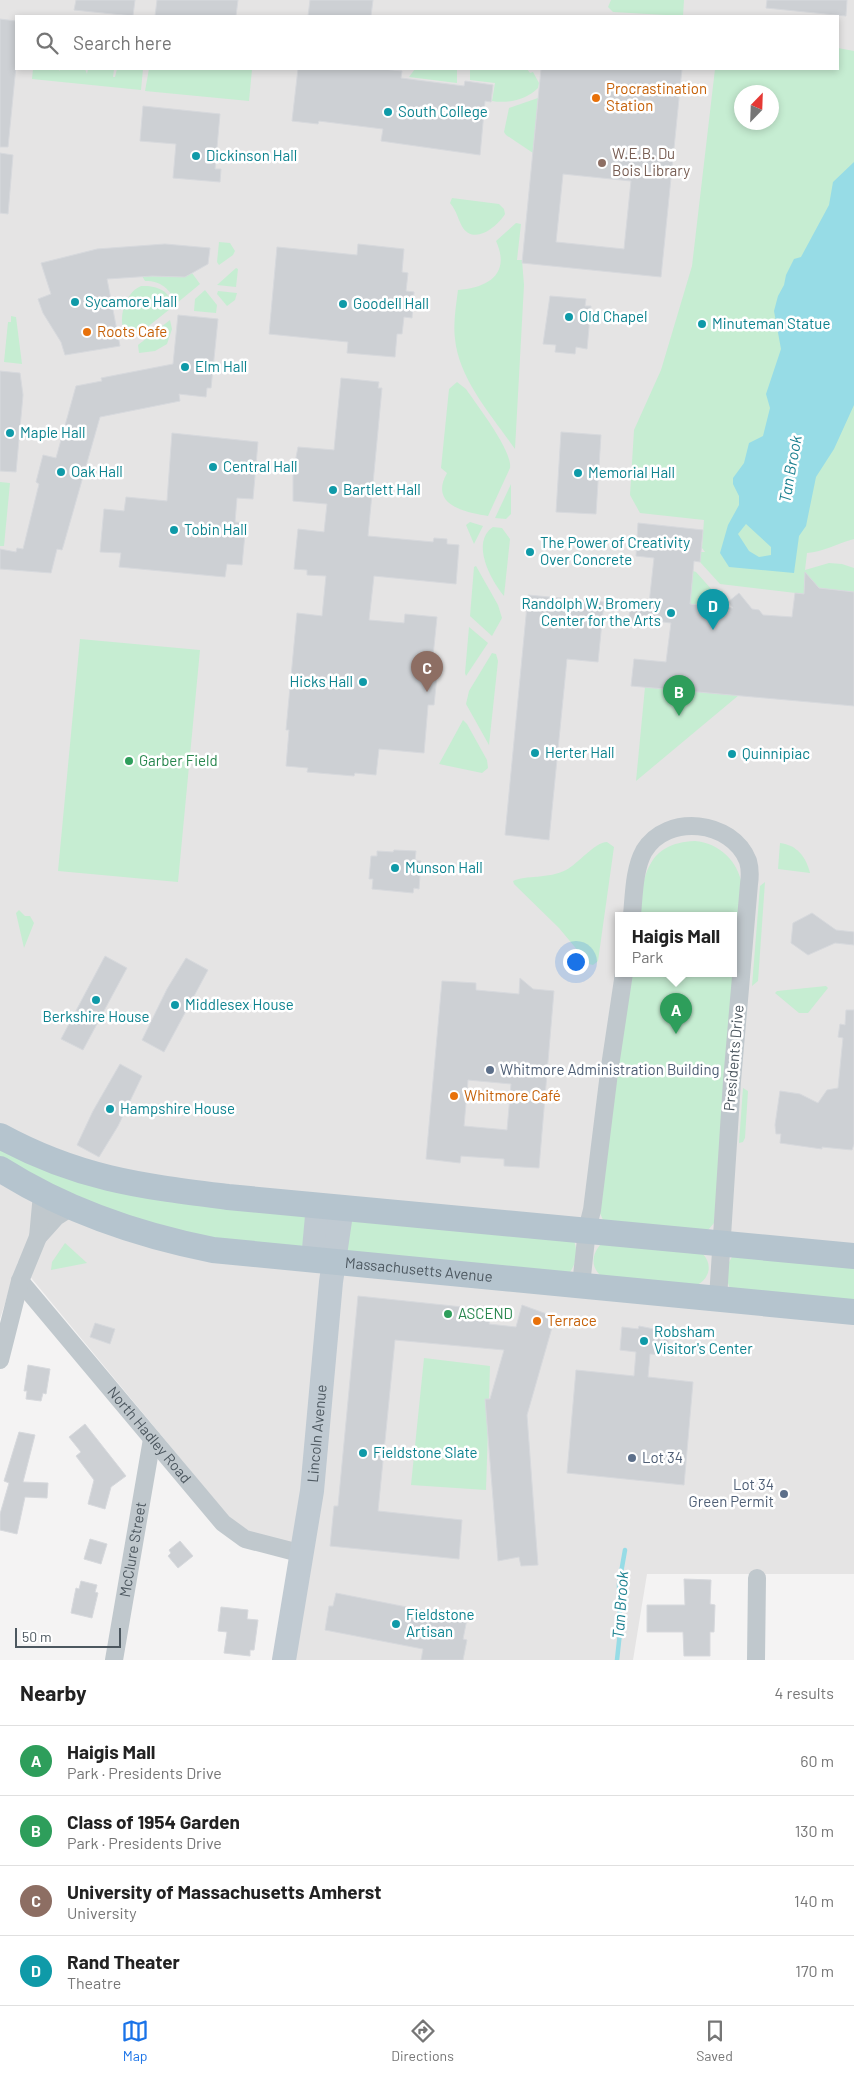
<!DOCTYPE html>
<meta charset="utf-8">
<style>
body{margin:0;font-family:Barlow,sans-serif;background:#f2f2f2;color:#222}
.compass{position:absolute;left:734px;top:85px;width:45px;height:45px;border-radius:50%;background:#fff;box-shadow:0 2px 8px #0003;rotate:23deg}
.scale{position:absolute;left:15px;bottom:12px;width:106px;box-sizing:border-box;padding-left:5px;border:2px solid #4c575f;border-top:0;font-size:14px;line-height:18px;white-space:nowrap;color:#4c575f;-webkit-text-stroke:4px #fff;paint-order:stroke}
.you{position:absolute;left:575px;top:961px;width:18px;height:18px;margin:-12px;border:4px solid #fff;border-radius:50%;background:#1a73e8;box-shadow:0 0 0 8px #1a73e833}
.badge{display:grid;place-items:center;width:32px;height:32px;border-radius:50%;background:#1a73e8;color:#fff;font-size:16px;font-weight:700}
.pin{position:absolute;translate:-50% -41px;filter:drop-shadow(0 1px 2px #0008)}
.pin::after{content:'';position:absolute;top:26px;width:18px;height:15px;background:inherit;clip-path:polygon(0 0,100% 0,50% 100%)}
.popup{position:absolute;left:615px;top:912px;width:122px;height:65px;box-sizing:border-box;display:grid;place-content:center;border-radius:0px;background:#fff;filter:drop-shadow(0 1px 4px #0005);font-size:16px;white-space:nowrap;color:#767676}
.popup b{font-size:19px;color:#222}
.popup::after{content:'';position:absolute;left:50%;top:100%;margin-left:-10px;border:10px solid transparent;border-top-color:#fff}
.list{margin:0;padding:0;list-style:none}
h2{display:flex;justify-content:space-between;align-items:center;height:65px;margin:0;padding:0 20px;font-size:21px}
h2 small{font-size:16px;font-weight:400;color:#767676}
.list li{display:grid;grid-template-columns:32px 1fr auto;gap:15px;align-items:center;box-sizing:border-box;height:70px;padding:0 20px;border-top:1px solid #e0e0e0}
.list b{display:block;font-size:19px;white-space:nowrap}
.list p{margin:0;font-size:16px;white-space:nowrap;color:#767676}
.list em{font-size:16px;font-style:normal;color:#767676}
.icon{flex:none;width:28px;height:28px;fill:none;stroke:currentColor;stroke-width:2;stroke-linecap:round;stroke-linejoin:round}
.map{position:relative;flex:none;width:854px;height:1660px;overflow:hidden}
.search{position:absolute;background:#fff;box-shadow:0 2px 8px #0003;left:15px;right:15px;top:15px;height:55px;display:flex;align-items:center;gap:12px;box-sizing:border-box;padding:0 18px;border-radius:0px;color:#767676;font-size:19px}
.sheet{height:345px;background:#fff}
nav{display:flex;justify-content:space-around;align-items:center;box-sizing:border-box;height:70px;border-top:1px solid #e0e0e0;background:#fff;font-size:14px;color:#767676}
nav a{display:grid;justify-items:center;gap:2px}
nav .on{color:#1a73e8}
.map>svg:first-child{display:block}
</style>
<div class="map">
<svg width="854" height="1660" viewBox="0 0 854 1660">
<rect width="100%" height="100%" fill="#f4f3f3"/>
<path fill="#e5e4e4" fill-rule="evenodd" d="M0,0H854V1574H647L633,1660H293L312,1547L266,1538L249,1531L228,1516L18,1262L0,1319ZM16,16H838V69H16ZM742,92H772V122H742ZM618,915H734V973H618Z"/>
<g fill="#c6edd2" fill-rule="evenodd">
<polygon points="611,0 684,0 683,16 613,12 608,7"/>
<path d="M838,48L854,51V539C838,543 823,552 807,553L805,570L829,563L842,564L854,568V592L819,588L805,575L804,594L720,584L700,562L701,552H705L702,548L704,520L640,513L630,495L634,430L661,370L692,266L715,69H838ZM742,92H772V122H742Z"/>
<polygon points="33,69 58,69 60,71 60,69 85,69 87,74 88,69 114,69 113,77 115,77 117,69 143,69 141,90 32,79"/>
<polygon points="149,69 252,69 249,101 145,91"/>
<polygon points="415,69 457,69 457,83 409,77"/>
<path d="M470,69H527L530,73L533,72L539,83L538,88C527,99 509,104 492,101L495,83L470,80Z"/>
<polygon points="538,98 533,153 506,135 504,132 509,108"/>
<path d="M452,198L499,204L504,209L505,214C498,226 475,245 463,228C458,220 457,211 450,203Z"/>
<path d="M516,223L521,224L517,260H522L524,285L515,449C493,417 459,380 455,339C453,323 456,306 458,290C488,288 511,274 496,241Z"/>
<polygon points="219,242 230,243 235,251 233,255 219,265 217,262"/>
<polygon points="236,268 238,269 236,287 217,285"/>
<path d="M192,273L200,284L177,303C169,289 162,281 145,281L142,276L184,277Z"/>
<path d="M141,286C156,285 174,291 170,309L131,340C114,328 123,293 141,286Z"/>
<polygon points="205,290 217,305 216,313 194,311 195,299"/>
<polygon points="218,291 237,293 235,300 227,306 217,294"/>
<polygon points="11,316 16,317 22,364 4,362 8,322 11,322"/>
<polygon points="170,320 172,329 167,344 155,351 139,353 138,345"/>
<path d="M457,382L466,389C476,404 513,451 510,468L488,516C464,512 429,505 447,473L441,468L449,389Z"/>
<polygon points="0,482 10,483 4,546 0,546"/>
<polygon points="511,484 511,514 506,519 495,518"/>
<polygon points="470,522 483,526 474,544 466,525"/>
<path d="M493,527L502,528L510,539L504,596C491,581 470,542 493,527Z"/>
<polygon points="476,566 498,605 502,618 492,636 470,616 474,567"/>
<polygon points="693,571 696,572 713,591 723,591 722,601 717,605 720,609 712,615 713,606 690,604"/>
<polygon points="469,627 488,643 466,676 465,673"/>
<polygon points="80,639 200,650 178,882 58,871"/>
<polygon points="492,653 496,654 498,661 489,745 466,704 469,691"/>
<polygon points="645,687 739,695 636,781"/>
<polygon points="463,720 467,724 487,760 488,768 482,773 439,764"/>
<path d="M695,841C719,843 738,861 742,885L714,1223L708,1230L604,1222L599,1211L630,973H734V915H638C644,876 646,843 695,841Z"/>
<path d="M607,842L614,847L598,961L593,965L589,964L559,928L514,884L513,881C525,875 549,879 566,870C578,864 595,842 607,842Z"/>
<path d="M780,843C797,845 806,857 810,873L778,869Z"/>
<polygon points="765,882 758,981 752,986 760,886"/>
<polygon points="19,910 25,916 30,916 34,923 24,948 16,913"/>
<polygon points="826,986 828,988 808,1013 799,1013 775,993 777,991"/>
<polygon points="743,1088 748,1091 745,1138 743,1142 739,1143"/>
<polygon points="0,1147 305,1215 305,1244 300,1247 210,1240 94,1207 0,1157"/>
<path d="M349,1221L574,1241C578,1251 576,1264 570,1272L351,1253L347,1249Z"/>
<polygon points="65,1243 87,1263 51,1270 52,1262"/>
<path d="M601,1244L702,1253C714,1265 709,1280 695,1286L601,1276C590,1266 592,1254 601,1244Z"/>
<path d="M732,1257L854,1264V1303L730,1288C725,1280 726,1265 732,1257Z"/>
<polygon points="424,1358 490,1366 486,1490 411,1485"/>
</g>
<path fill="#97dce6" fill-rule="evenodd" d="M854,162V405L834,449L816,477L806,526L799,536L794,573L729,567L720,553L728,525L739,505V496L733,484V478L744,463L749,443L763,436L770,408L766,394L781,349L774,311L778,296L784,285L786,275L794,259L801,257L829,205L833,182ZM746,524L771,547V555L759,557L749,551L738,534Z"/>
<g fill="none" stroke-linecap="round" stroke-linejoin="round">
<polyline stroke="#97dce6" stroke-width="4.5" points="617,1660 620,1632 619,1584 625,1550"/>
</g>
<g fill="#cdd0d4" stroke="#d7d9dd" fill-rule="evenodd">
<polygon points="76,0 135,0 133,16 74,10"/>
<polygon points="157,0 238,0 236,16 155,16"/>
<polygon points="310,0 373,0 371,16 308,16"/>
<polygon points="767,0 847,0 846,16 766,8"/>
<polygon points="0,19 16,21 16,66 8,147 0,147"/>
<polygon points="298,69 382,69 402,71 401,78 464,86 465,81 493,85 491,102 485,101 480,155 381,141 383,129 319,121 318,124 292,121"/>
<path d="M541,69H682L661,277L522,263ZM563,174L631,181L624,249L556,242Z"/>
<polygon points="143,106 220,114 215,169 221,169 220,182 173,178 176,144 140,141"/>
<polygon points="0,153 13,155 8,214 0,213"/>
<polygon points="165,244 210,248 208,264 185,277 152,276 107,279 120,346 65,355 61,342 43,313 38,299 51,294 41,263 97,249"/>
<polygon points="358,244 404,249 402,272 408,273 406,291 414,292 412,318 404,317 402,334 397,334 395,357 347,353 348,342 269,334 277,247 357,255"/>
<polygon points="550,296 586,299 585,306 591,306 587,349 576,347 575,354 555,352 556,345 543,344"/>
<polygon points="178,315 218,319 211,388 207,388 206,397 179,394 180,401 100,417 63,547 62,550 57,549 51,573 0,569 0,549 16,552 17,548 23,549 39,484 36,482 43,455 56,458 76,386 102,381 101,378 173,364"/>
<polygon points="0,371 20,373 23,395 16,472 0,471"/>
<polygon points="341,378 379,382 378,388 382,388 368,536 433,542 434,538 447,539 447,544 459,545 456,584 374,576 369,620 404,623 405,614 437,617 432,666 438,666 434,705 428,705 424,753 379,749 376,775 355,773 354,776 307,772 308,768 286,766 289,730 286,730 297,613 322,616 326,576 307,575 307,570 294,569 298,529 324,532 327,504 293,501 293,473 298,447 334,450"/>
<polygon points="561,432 601,435 596,514 556,512"/>
<polygon points="172,433 258,442 253,499 237,498 235,522 246,523 242,565 227,564 225,577 119,567 121,553 100,552 104,509 124,511 126,497 167,501"/>
<polygon points="638,523 703,530 700,562 694,561 690,604 733,608 728,602 739,593 752,609 759,610 763,615 792,617 795,593 804,594 805,572 819,588 854,592 854,706 631,686 634,659 666,662 671,623 648,620 647,626 628,624 631,602 649,604 654,558 636,556"/>
<polygon points="528,595 604,602 598,662 567,659 549,840 505,835"/>
<polygon points="394,850 416,851 415,860 421,861 419,889 414,888 413,893 372,889 373,879 369,879 371,856 377,856 377,851 393,852"/>
<polygon points="812,913 836,930 854,932 854,945 835,943 808,955 791,943 793,923"/>
<polygon points="105,956 127,968 83,1050 61,1039"/>
<polygon points="186,958 208,970 164,1052 142,1040 167,989"/>
<path d="M520,978L533,989L554,991L539,1168L504,1166V1159L461,1156L460,1163L426,1159L442,981L476,983V990L519,994ZM468,1080L511,1084L507,1130L464,1126Z"/>
<polygon points="846,1010 854,1010 854,1144 852,1150 822,1147 822,1149 780,1143 781,1134 776,1134 775,1125 780,1091 800,1094 818,1103 827,1090 838,1088 843,1038 838,1037 840,1024 845,1025"/>
<polygon points="120,1064 142,1076 118,1126 99,1157 77,1145 93,1111"/>
<polygon points="358,1296 491,1310 489,1324 516,1327 522,1305 555,1317 527,1415 538,1565 521,1566 519,1557 498,1561 485,1399 490,1399 504,1350 395,1340 378,1511 462,1520 459,1559 330,1546 334,1506 338,1506"/>
<polygon points="95,1323 115,1329 110,1344 90,1337"/>
<polygon points="639,1326 669,1332 667,1355 650,1354 648,1377 693,1382 684,1485 567,1473 576,1370 634,1376 636,1352 620,1350 622,1327 638,1329"/>
<polygon points="28,1365 50,1369 46,1394 43,1393 41,1401 26,1399 27,1391 24,1391"/>
<polygon points="85,1424 126,1476 111,1487 105,1509 88,1504 94,1480 76,1456 81,1452 69,1437"/>
<polygon points="19,1432 35,1435 23,1482 48,1483 47,1498 25,1497 17,1534 0,1530 0,1514 9,1483 4,1481"/>
<polygon points="90,1539 107,1544 101,1564 84,1559"/>
<polygon points="180,1541 193,1556 178,1568 168,1556 171,1553 169,1550"/>
<polygon points="684,1579 711,1580 710,1604 715,1605 714,1632 710,1632 710,1656 684,1656 683,1632 647,1632 647,1605 685,1605"/>
<polygon points="81,1581 97,1585 95,1592 98,1593 92,1618 71,1613 76,1588 79,1589"/>
<polygon points="336,1593 467,1619 463,1639 467,1640 463,1660 421,1660 423,1649 325,1630 329,1606 333,1606"/>
<polygon points="221,1607 248,1610 247,1619 258,1620 254,1650 250,1650 250,1656 224,1653 227,1632 218,1631"/>
</g>
<g fill="none" stroke-linecap="round" stroke-linejoin="round">
<g stroke="#c0c8cd" stroke-width="18">
<path d="M632,915C634,895 634,869 644,851C667,813 732,820 748,861C750,868 750,877 749,884L732,1081L718,1298"/>
<polyline points="38,1237 56,1217 70,1208"/>
<path id="s1" d="M20,1281L223,1523L245,1539L303,1554"/>
<polyline points="581,1285 587,1230 592,1210 609,1073 624,973"/>
<polyline points="0,1360 20,1281 38,1237 42,1194"/>
<path id="s2" d="M114,1660L152,1439"/>
<polyline points="756,1660 757,1578"/>
</g>
<g stroke="#c0cad2" stroke-width="24">
<polyline points="313,1260 318,1205"/>
<path id="s3" d="M284,1660L312,1491L331,1282L342,1207"/>
</g>
<g stroke="#b5c4ce" stroke-width="26">
<path d="M0,1136C79,1179 141,1186 228,1197L854,1256"/>
<path id="s4" d="M0,1169C66,1211 137,1235 213,1250L854,1312"/>
</g>
</g>
<g fill="#e8710a" stroke="#fff" stroke-width="2">
<circle cx="596" cy="98" r="5"/>
<circle cx="87" cy="332" r="5"/>
<circle cx="454" cy="1096" r="5"/>
<circle cx="537" cy="1321" r="5"/>
</g>
<g fill="#0f9aa8" stroke="#fff" stroke-width="2">
<circle cx="388" cy="112" r="5"/>
<circle cx="196" cy="156" r="5"/>
<circle cx="75" cy="302" r="5"/>
<circle cx="343" cy="304" r="5"/>
<circle cx="569" cy="317" r="5"/>
<circle cx="702" cy="324" r="5"/>
<circle cx="185" cy="367" r="5"/>
<circle cx="10" cy="433" r="5"/>
<circle cx="213" cy="467" r="5"/>
<circle cx="61" cy="472" r="5"/>
<circle cx="578" cy="473" r="5"/>
<circle cx="333" cy="490" r="5"/>
<circle cx="174" cy="530" r="5"/>
<circle cx="530" cy="552" r="5"/>
<circle cx="671" cy="613" r="5"/>
<circle cx="363" cy="682" r="5"/>
<circle cx="535" cy="753" r="5"/>
<circle cx="732" cy="754" r="5"/>
<circle cx="395" cy="868" r="5"/>
<circle cx="96" cy="1000" r="5"/>
<circle cx="175" cy="1005" r="5"/>
<circle cx="110" cy="1109" r="5"/>
<circle cx="644" cy="1341" r="5"/>
<circle cx="363" cy="1453" r="5"/>
<circle cx="396" cy="1624" r="5"/>
</g>
<circle fill="#8d6e63" stroke="#fff" stroke-width="2" cx="602" cy="163" r="5"/>
<g fill="#2e9e5b" stroke="#fff" stroke-width="2">
<circle cx="129" cy="761" r="5"/>
<circle cx="448" cy="1314" r="5"/>
</g>
<g fill="#5c6f8a" stroke="#fff" stroke-width="2">
<circle cx="490" cy="1070" r="5"/>
<circle cx="632" cy="1458" r="5"/>
<circle cx="784" cy="1494" r="5"/>
</g>
<g text-anchor="middle" stroke-width="5" stroke-linejoin="round" paint-order="stroke">
<g font-size="15" fill="#c56008" stroke="#fff" text-anchor="start">
<text x="606" y="94">Procrastination<tspan x="606" dy="17">Station</tspan></text>
<text x="97" y="337">Roots Cafe</text>
<text x="464" y="1101">Whitmore Café</text>
<text x="547" y="1326">Terrace</text>
</g>
<g font-size="15" fill="#0d838f" stroke="#fff" text-anchor="start">
<text x="398" y="117">South College</text>
<text x="206" y="161">Dickinson Hall</text>
<text x="85" y="307">Sycamore Hall</text>
<text x="353" y="309">Goodell Hall</text>
<text x="579" y="322">Old Chapel</text>
<text x="712" y="329">Minuteman Statue</text>
<text x="195" y="372">Elm Hall</text>
<text x="20" y="438">Maple Hall</text>
<text x="223" y="472">Central Hall</text>
<text x="71" y="477">Oak Hall</text>
<text x="588" y="478">Memorial Hall</text>
<text x="343" y="495">Bartlett Hall</text>
<text x="184" y="535">Tobin Hall</text>
<text x="540" y="548">The Power of Creativity<tspan x="540" dy="17">Over Concrete</tspan></text>
<text x="661" y="609" text-anchor="end">Randolph W. Bromery<tspan x="661" dy="17">Center for the Arts</tspan></text>
<text x="353" y="687" text-anchor="end">Hicks Hall</text>
<text x="545" y="758">Herter Hall</text>
<text x="742" y="759">Quinnipiac</text>
<text x="405" y="873">Munson Hall</text>
<text x="185" y="1010">Middlesex House</text>
<text x="96" y="1022" text-anchor="middle">Berkshire House</text>
<text x="120" y="1114">Hampshire House</text>
<text x="654" y="1337">Robsham<tspan x="654" dy="17">Visitor's Center</tspan></text>
<text x="373" y="1458">Fieldstone Slate</text>
<text x="406" y="1620">Fieldstone<tspan x="406" dy="17">Artisan</tspan></text>
</g>
<g font-size="15" fill="#785e54" stroke="#fff" text-anchor="start">
<text x="612" y="159">W.E.B. Du<tspan x="612" dy="17">Bois Library</tspan></text>
</g>
<g font-size="15" fill="#27864d" stroke="#fff" text-anchor="start">
<text x="139" y="766">Garber Field</text>
<text x="458" y="1319">ASCEND</text>
</g>
<g font-size="15" fill="#4c575f" stroke="#fff">
<text transform="translate(734 1058) rotate(-85)" y="5">Presidents Drive</text>
<text dy="5" stroke="none"><textPath href="#s4" startOffset="436">Massachusetts Avenue</textPath></text>
<text dy="5" stroke="none"><textPath href="#s3" startOffset="229">Lincoln Avenue</textPath></text>
<text dy="5" stroke="none"><textPath href="#s1" startOffset="201">North Hadley Road</textPath></text>
<text dy="5" stroke="none"><textPath href="#s2" startOffset="112">McClure Street</textPath></text>
</g>
<g font-size="15" fill="#4e5e75" stroke="#fff" text-anchor="start">
<text x="500" y="1075">Whitmore Administration Building</text>
<text x="642" y="1463">Lot 34</text>
<text x="774" y="1490" text-anchor="end">Lot 34<tspan x="774" dy="17">Green Permit</tspan></text>
</g>
<g font-size="16" font-style="italic" fill="#187f8e" stroke="#fff">
<text transform="translate(790 469) rotate(-80)" y="6">Tan Brook</text>
<text transform="translate(620 1605) rotate(-86)" y="6">Tan Brook</text>
</g>
</g>
</svg>
<svg class="compass" viewBox="-18 -18 36 36"><path d="M0-13l5 13h-10z" fill="#e53935"/><path d="M0 13l5-13h-10z" fill="#767676"/></svg>
<div class="scale">50 m</div>
<div class="you"></div>
<div class="pin badge" style="left:676px;top:1034px;background:#2e9e5b">A</div>
<div class="popup"><b>Haigis Mall</b>Park</div>
<div class="pin badge" style="left:679px;top:716px;background:#2e9e5b">B</div>
<div class="pin badge" style="left:427px;top:692px;background:#8d6e63">C</div>
<div class="pin badge" style="left:713px;top:630px;background:#0f9aa8">D</div>
<div class="search"><svg class="icon" aria-label="search" viewBox="0 0 24 24"><circle cx="10" cy="10" r="6"/><path d="M15 15l6 6"/></svg>Search here</div>
</div>
<section class="sheet">
<h2>Nearby<small>4 results</small></h2>
<ul class="list">
<li><span class="badge" style="background:#2e9e5b">A</span><div><b>Haigis Mall</b><p>Park · Presidents Drive</p></div><em>60 m</em></li>
<li><span class="badge" style="background:#2e9e5b">B</span><div><b>Class of 1954 Garden</b><p>Park · Presidents Drive</p></div><em>130 m</em></li>
<li><span class="badge" style="background:#8d6e63">C</span><div><b>University of Massachusetts Amherst</b><p>University</p></div><em>140 m</em></li>
<li><span class="badge" style="background:#0f9aa8">D</span><div><b>Rand Theater</b><p>Theatre</p></div><em>170 m</em></li>
</ul>
</section>
<nav>
<a class="on"><svg class="icon" aria-label="map" viewBox="0 0 24 24"><path d="M3 6l6-2 6 2 6-2v14l-6 2-6-2-6 2zM9 4v14M15 6v14"/></svg>Map</a>
<a><svg class="icon" aria-label="directions" viewBox="0 0 24 24"><path d="M12 3l9 9-9 9-9-9zM9 14v-3h6M13 9l2 2-2 2"/></svg>Directions</a>
<a><svg class="icon" aria-label="saved" viewBox="0 0 24 24"><path d="M7 4h10v16l-5-4-5 4z"/></svg>Saved</a>
</nav>
